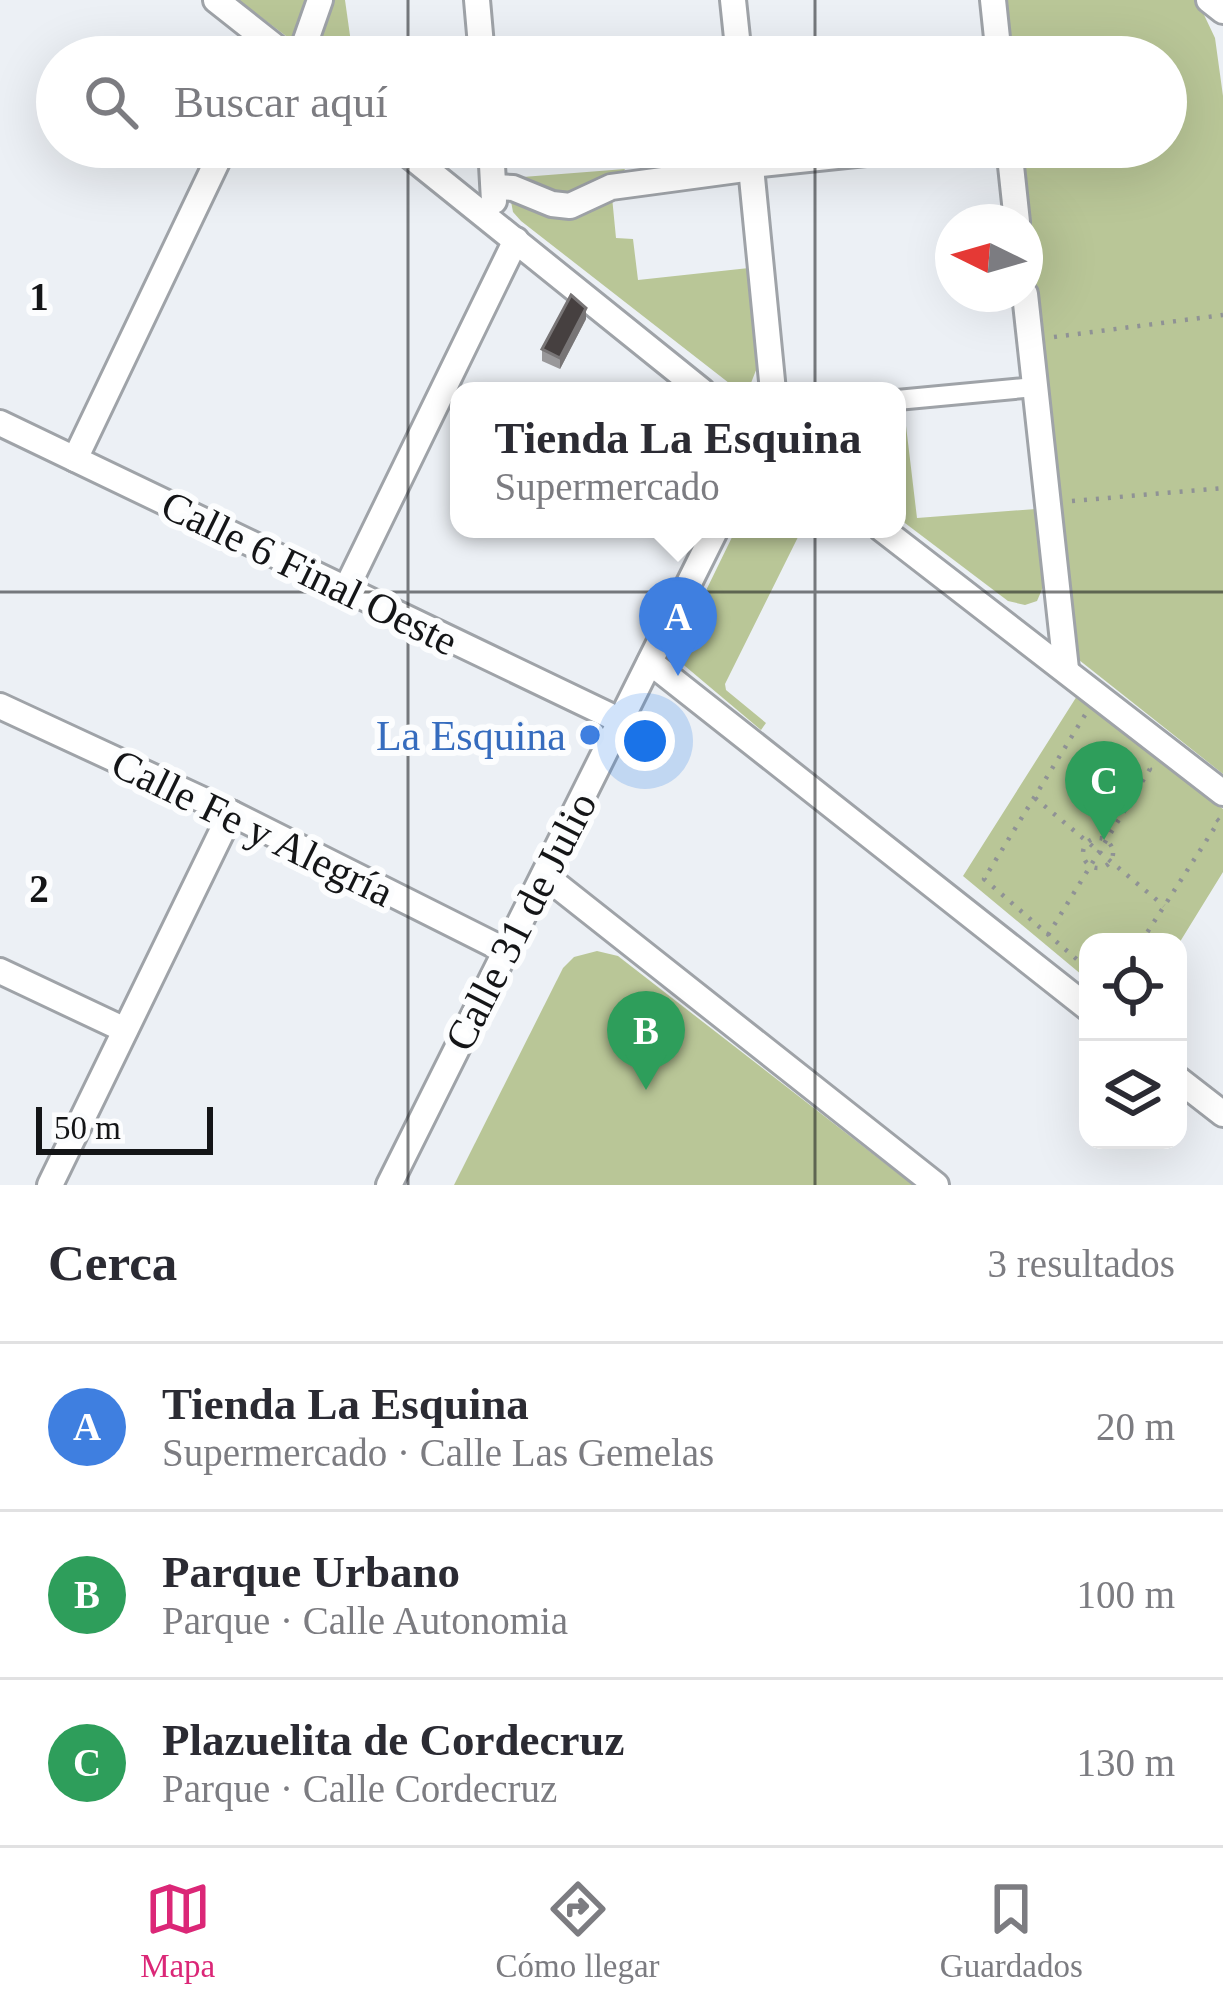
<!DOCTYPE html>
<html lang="es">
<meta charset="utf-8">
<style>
body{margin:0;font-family:"Times New Roman",serif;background:#f2f2f3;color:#2b2b33}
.controls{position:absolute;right:36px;bottom:36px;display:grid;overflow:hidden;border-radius:24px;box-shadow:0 12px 48px #0002}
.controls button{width:108px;height:108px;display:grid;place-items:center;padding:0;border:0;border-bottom:3px solid #e1e1e2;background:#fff;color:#2b2b33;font:60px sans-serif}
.compass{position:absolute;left:935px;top:204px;width:108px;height:108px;border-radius:50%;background:#fff;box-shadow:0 12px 48px #0002;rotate:275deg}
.scale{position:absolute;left:36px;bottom:30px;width:177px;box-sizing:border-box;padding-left:12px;border:6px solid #141517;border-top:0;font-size:33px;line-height:42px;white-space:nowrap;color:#141517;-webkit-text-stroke:9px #fcfdfe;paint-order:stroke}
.you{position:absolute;left:645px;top:741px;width:42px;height:42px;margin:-30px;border:9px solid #fff;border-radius:50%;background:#1a73e8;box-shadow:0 0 0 18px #1a73e833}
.badge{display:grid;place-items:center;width:78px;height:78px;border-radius:50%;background:#db2777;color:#fff;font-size:39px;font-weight:700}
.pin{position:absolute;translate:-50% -99px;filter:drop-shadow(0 3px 6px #0008)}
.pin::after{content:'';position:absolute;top:63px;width:42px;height:36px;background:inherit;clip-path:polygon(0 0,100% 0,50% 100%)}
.popup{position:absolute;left:450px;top:382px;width:456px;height:156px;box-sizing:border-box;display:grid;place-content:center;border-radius:24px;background:#fff;filter:drop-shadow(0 3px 9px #0005);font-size:39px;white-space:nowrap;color:#7c7c81}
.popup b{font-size:45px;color:#2b2b33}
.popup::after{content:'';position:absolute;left:50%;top:100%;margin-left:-24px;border:24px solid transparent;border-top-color:#fff}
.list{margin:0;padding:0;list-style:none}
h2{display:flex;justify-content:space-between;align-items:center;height:156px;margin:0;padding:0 48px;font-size:51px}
h2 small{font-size:39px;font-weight:400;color:#7c7c81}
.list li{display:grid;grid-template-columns:78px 1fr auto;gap:36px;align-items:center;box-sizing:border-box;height:168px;padding:0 48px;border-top:3px solid #e1e1e2}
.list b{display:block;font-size:45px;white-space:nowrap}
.list p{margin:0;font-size:39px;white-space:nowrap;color:#7c7c81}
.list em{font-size:39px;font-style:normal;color:#7c7c81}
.icon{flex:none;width:66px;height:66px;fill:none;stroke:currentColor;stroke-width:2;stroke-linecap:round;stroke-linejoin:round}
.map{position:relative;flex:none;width:1223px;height:1185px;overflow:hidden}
.search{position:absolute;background:#fff;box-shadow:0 12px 48px #0002;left:36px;right:36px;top:36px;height:132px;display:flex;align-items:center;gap:30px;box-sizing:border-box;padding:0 42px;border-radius:66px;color:#7c7c81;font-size:45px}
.sheet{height:660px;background:#fff}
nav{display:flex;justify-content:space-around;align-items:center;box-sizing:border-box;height:168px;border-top:3px solid #e1e1e2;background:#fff;font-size:33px;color:#7c7c81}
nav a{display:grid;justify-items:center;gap:6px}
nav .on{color:#db2777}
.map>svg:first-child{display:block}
</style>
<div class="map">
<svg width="1223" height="1185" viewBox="0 0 1223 1185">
<rect width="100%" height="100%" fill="#ecf0f5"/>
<g fill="#b9c697">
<polygon points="238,0 345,0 353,57 314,57"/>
<polygon points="1001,0 1197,0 1215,38 1223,96 1223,774 1074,656 1018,147 1166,147 1166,57 1008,57"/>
<polygon points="625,169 620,178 570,199 510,178"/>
<polygon points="510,196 612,197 616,238 633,239 638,280 749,268 760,360 751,383 729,383 521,221 513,212"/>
<polygon points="904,409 917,518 1036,509 1043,587 1037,601 1025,605 1008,601 897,517 897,410"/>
<polygon points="736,529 802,529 725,684 726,690 766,723 761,730 679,661 676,652"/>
<polygon points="1077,696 1223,809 1223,872 1178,945 1088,942 1088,980 963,876"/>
<polygon points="597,951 618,956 913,1185 454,1185 563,968 574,957"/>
</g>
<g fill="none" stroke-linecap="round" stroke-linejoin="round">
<g stroke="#9fa3a8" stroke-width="24">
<g id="pedestrian">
<polyline points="752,168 952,147"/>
<polyline points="897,400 1035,387"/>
</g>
</g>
<g stroke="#9fa3a8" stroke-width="30">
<g id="minor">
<polyline points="216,0 288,57"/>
<polyline points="477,0 482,57"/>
<polyline points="733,0 739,57"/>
<polyline points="993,0 999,57"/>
<polyline points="1209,0 1223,11"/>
<polyline points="300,57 320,0"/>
<polyline points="399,147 702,391"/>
<polyline points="491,147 494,201"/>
<polyline points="749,147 773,391"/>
<polyline points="1009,147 1017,222"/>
<polyline points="495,187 513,188 552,204 570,206 611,187 752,168"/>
<polyline points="1025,294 1066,669"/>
<polyline points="0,423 621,721"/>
<polyline points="75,459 224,147"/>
<polyline points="882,529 1223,793"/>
<polyline points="346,589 516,240"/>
<polyline points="650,662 1088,1008"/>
<polyline points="0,706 231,813 506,951"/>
<polyline points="544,875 936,1185"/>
<polyline points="0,971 125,1030"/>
<polyline points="1178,1079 1223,1114"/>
<polyline points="50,1185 231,813"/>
<polyline points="389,1185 716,529"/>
</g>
</g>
<g stroke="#8f9295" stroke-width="4.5" stroke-dasharray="3 9" stroke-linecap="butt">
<polyline points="1054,337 1223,315"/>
<polyline points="1072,501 1223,488"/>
<polyline points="1085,715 984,879 1088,969"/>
<polyline points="1035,798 1164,906"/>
<circle cx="1098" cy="853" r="15"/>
<polyline points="1048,935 1150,769 1147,767"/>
<polyline points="1141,942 1219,821 1214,817"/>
</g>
<use href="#pedestrian" stroke="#fff" stroke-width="18"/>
<use href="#minor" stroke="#fff" stroke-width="24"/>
</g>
<polygon fill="#99989a" points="586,319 560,369 542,361 542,349"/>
<polygon fill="#787576" points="586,308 586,319 560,369 560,358"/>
<polygon fill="#464040" stroke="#787576" stroke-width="3" points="571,295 586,308 560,358 542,349"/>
<path fill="none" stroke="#141517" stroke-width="3" stroke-opacity="0.55" d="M408,0V57M815,0V57M408,147V1185M815,147V1185M0,592H1223"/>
<circle fill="#3f7fe0" stroke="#fcfdfe" stroke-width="4.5" cx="590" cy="735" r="12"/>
<g text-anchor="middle" stroke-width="12" stroke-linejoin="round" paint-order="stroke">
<g font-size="42" fill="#141517" stroke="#fcfdfe">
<text transform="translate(310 572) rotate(26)" y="15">Calle 6 Final Oeste</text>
<text transform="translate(253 827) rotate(26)" y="15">Calle Fe y Alegría</text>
<text transform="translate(520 921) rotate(-63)" y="15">Calle 31 de Julio</text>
</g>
<g font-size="42" fill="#366cbe" stroke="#fcfdfe" text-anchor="end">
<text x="566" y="750">La Esquina</text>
</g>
</g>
<g font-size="39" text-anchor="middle" font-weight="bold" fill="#141517" stroke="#fcfdfe" stroke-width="12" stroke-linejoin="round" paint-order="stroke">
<text x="39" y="310">1</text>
<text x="39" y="902">2</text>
</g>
</svg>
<div class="controls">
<button><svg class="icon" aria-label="locate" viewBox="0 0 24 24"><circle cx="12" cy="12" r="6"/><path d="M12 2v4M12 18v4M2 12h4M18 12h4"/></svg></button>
<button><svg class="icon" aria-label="layers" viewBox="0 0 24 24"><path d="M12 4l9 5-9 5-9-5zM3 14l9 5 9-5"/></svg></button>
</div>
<svg class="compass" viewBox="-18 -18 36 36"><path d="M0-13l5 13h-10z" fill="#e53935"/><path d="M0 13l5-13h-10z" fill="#7c7c81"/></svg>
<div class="scale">50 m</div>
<div class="you"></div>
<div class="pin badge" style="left:678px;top:676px;background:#3f7fe0">A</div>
<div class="popup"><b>Tienda La Esquina</b>Supermercado</div>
<div class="pin badge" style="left:646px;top:1090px;background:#2e9e5b">B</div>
<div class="pin badge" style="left:1104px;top:840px;background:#2e9e5b">C</div>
<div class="search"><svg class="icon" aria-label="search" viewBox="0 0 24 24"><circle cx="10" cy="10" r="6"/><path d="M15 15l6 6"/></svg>Buscar aquí</div>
</div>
<section class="sheet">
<h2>Cerca<small>3 resultados</small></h2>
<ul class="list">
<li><span class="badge" style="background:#3f7fe0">A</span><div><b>Tienda La Esquina</b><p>Supermercado · Calle Las Gemelas</p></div><em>20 m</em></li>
<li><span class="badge" style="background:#2e9e5b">B</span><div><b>Parque Urbano</b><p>Parque · Calle Autonomia</p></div><em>100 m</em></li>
<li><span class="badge" style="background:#2e9e5b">C</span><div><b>Plazuelita de Cordecruz</b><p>Parque · Calle Cordecruz</p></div><em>130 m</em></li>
</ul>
</section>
<nav>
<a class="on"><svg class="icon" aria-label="map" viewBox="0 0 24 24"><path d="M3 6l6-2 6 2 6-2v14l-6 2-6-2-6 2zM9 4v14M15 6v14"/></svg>Mapa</a>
<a><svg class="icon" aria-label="directions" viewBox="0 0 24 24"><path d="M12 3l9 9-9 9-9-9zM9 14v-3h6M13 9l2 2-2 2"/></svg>Cómo llegar</a>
<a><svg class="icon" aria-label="saved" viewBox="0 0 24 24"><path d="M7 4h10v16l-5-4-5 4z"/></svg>Guardados</a>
</nav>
